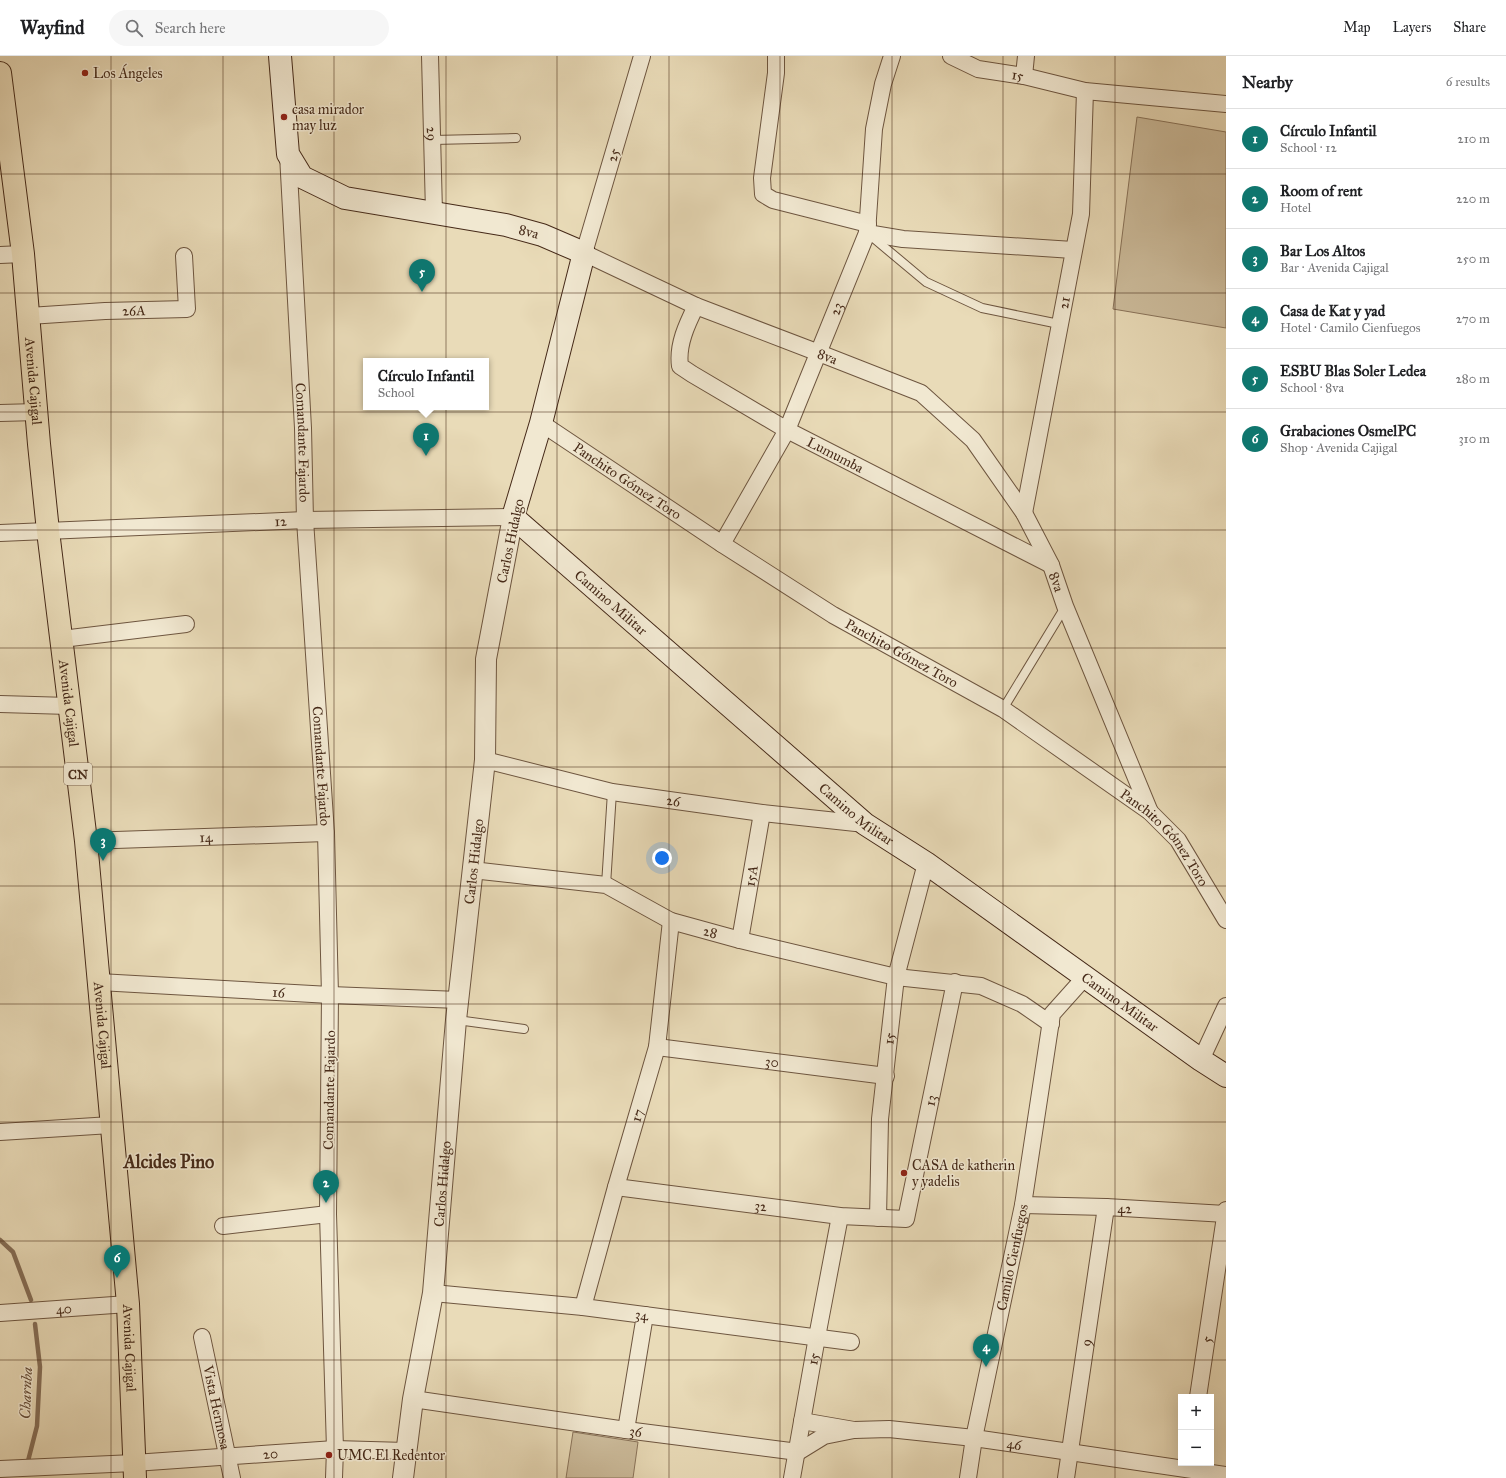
<!DOCTYPE html>
<meta charset="utf-8">
<style>
body{margin:0;font-family:"IM FELL Great Primer",serif;background:#f6f6f6;color:#202124}
.controls{position:absolute;right:12px;bottom:12px;display:grid;overflow:hidden;border-radius:0px;box-shadow:0 4px 16px #0002}
.controls button{width:36px;height:36px;display:grid;place-items:center;padding:0;border:0;border-bottom:1px solid #e0e0e0;background:#fff;color:#202124;font:20px sans-serif}
.you{position:absolute;left:662px;top:802px;width:14px;height:14px;margin:-10px;border:3px solid #fff;border-radius:50%;background:#1a73e8;box-shadow:0 0 0 6px #1a73e833}
.badge{display:grid;place-items:center;width:26px;height:26px;border-radius:50%;background:#0f766e;color:#fff;font-size:13px;font-weight:700}
.pin{position:absolute;translate:-50% -33px;filter:drop-shadow(0 1px 2px #0008)}
.pin::after{content:'';position:absolute;top:21px;width:14px;height:12px;background:inherit;clip-path:polygon(0 0,100% 0,50% 100%)}
.popup{position:absolute;left:363px;top:302px;width:126px;height:52px;box-sizing:border-box;display:grid;place-content:center;border-radius:0px;background:#fff;filter:drop-shadow(0 1px 3px #0005);font-size:13px;white-space:nowrap;color:#757577}
.popup b{font-size:15px;color:#202124}
.popup::after{content:'';position:absolute;left:50%;top:100%;margin-left:-8px;border:8px solid transparent;border-top-color:#fff}
.list{margin:0;padding:0;list-style:none}
h2{display:flex;justify-content:space-between;align-items:center;height:52px;margin:0;padding:0 16px;font-size:17px}
h2 small{font-size:13px;font-weight:400;color:#757577}
.list li{display:grid;grid-template-columns:26px 1fr auto;gap:12px;align-items:center;box-sizing:border-box;height:60px;padding:0 16px;border-top:1px solid #e0e0e0}
.list b{display:block;font-size:15px;white-space:nowrap}
.list p{margin:0;font-size:13px;white-space:nowrap;color:#757577}
.list em{font-size:13px;font-style:normal;color:#757577}
.icon{flex:none;width:22px;height:22px;fill:none;stroke:currentColor;stroke-width:2;stroke-linecap:round;stroke-linejoin:round}
.map{position:relative;flex:none;width:1226px;height:1422px;overflow:hidden}
header{display:flex;align-items:center;gap:24px;box-sizing:border-box;height:56px;padding:0 20px;background:#fff;border-bottom:1px solid #e0e0e0}
header strong{font-size:19px}
nav{display:flex;gap:22px;margin-inline-start:auto;font-size:14px}
.search{width:280px;height:36px;background:#f6f6f6;display:flex;align-items:center;gap:10px;box-sizing:border-box;padding:0 14px;border-radius:22px;color:#757577;font-size:15px}
main{display:flex}
aside{flex:1;background:#fff}
.map>svg:first-child{display:block}
</style>
<header>
<strong>Wayfind</strong>
<div class="search"><svg class="icon" aria-label="search" viewBox="0 0 24 24"><circle cx="10" cy="10" r="6"/><path d="M15 15l6 6"/></svg>Search here</div>
<nav><a>Map</a><a>Layers</a><a>Share</a></nav>
</header>
<main>
<div class="map">
<svg width="1226" height="1422" viewBox="0 0 1226 1422">
<rect width="100%" height="100%" fill="#e9dbb8"/>
<filter id="stains"><feTurbulence type="fractalNoise" baseFrequency=".005" numOctaves="4"/><feColorMatrix values="0 0 0 0 .2 0 0 0 0 .09 0 0 0 0 .02 0 0 0 .5 -.17"/></filter>
<radialGradient id="worn" r=".72"><stop offset=".6" stop-color="#630" stop-opacity="0"/><stop offset="1" stop-color="#630" stop-opacity=".3"/></radialGradient>
<g fill="#cdbd9d" stroke="#89735a">
<polygon points="1137,61 1226,76 1226,272 1113,253"/>
<polygon points="573,1376 638,1386 633,1422 566,1422"/>
</g>
<g fill="none" stroke-linecap="round" stroke-linejoin="round">
<g stroke="#866f58" stroke-width="4.5">
<polyline points="0,1184 13,1196 31,1244"/>
<polyline points="28,1405 37,1370 40,1311 35,1268"/>
</g>
<g stroke="#6e5640" stroke-width="10">
<g id="service">
<polyline points="433,84 516,82"/>
<polyline points="871,180 926,226 982,252 1059,268"/>
<polyline points="1003,653 1065,551"/>
<polyline points="606,829 612,736"/>
<polyline points="457,964 524,973"/>
</g>
</g>
<g stroke="#6e5640" stroke-width="18">
<g id="minor">
<path id="s1" d="M430,0L434,156"/>
<path id="s2" d="M642,0L584,197L696,250L819,297L921,337L973,384L1024,457L1051,509L1065,550L1150,756"/>
<polyline points="776,0 776,17 762,122 763,138 773,144 868,168"/>
<path id="s3" d="M951,0L978,13L1024,20L1085,35L1226,48"/>
<polyline points="1024,20 1026,0"/>
<path id="s4" d="M288,99L303,372L305,464L326,777L330,939L328,1158L335,1393L334,1422"/>
<polyline points="867,177 903,183 1073,194"/>
<polyline points="0,199 23,198"/>
<path id="s5" d="M696,250C687,268 677,289 680,310L692,318L787,374L1051,509"/>
<path id="s6" d="M29,260L105,255L187,253L184,200"/>
<polyline points="0,357 37,356"/>
<path id="s7" d="M541,367L722,488L833,559L1003,653L1150,756L1178,784L1226,864"/>
<path id="s8" d="M1024,457L1081,158L1085,35"/>
<path id="s9" d="M0,477L305,464L513,461"/>
<path id="s10" d="M722,488L787,374L867,177L874,73L883,28L892,0"/>
<polyline points="62,583 186,568"/>
<polyline points="0,648 69,650"/>
<path id="s11" d="M485,704L612,736L762,757L865,768"/>
<path id="s12" d="M86,785L326,777"/>
<path id="s13" d="M472,814L606,829L671,865L740,884L896,921L981,930L1022,948L1051,968"/>
<path id="s14" d="M740,884L762,757"/>
<path id="s15" d="M99,926L330,939L459,944"/>
<path id="s16" d="M657,991L886,1020"/>
<polyline points="1201,1004 1226,950"/>
<polyline points="0,1076 111,1069"/>
<path id="s17" d="M616,1131L840,1160L906,1163L955,926"/>
<path id="s18" d="M1023,1149L1106,1151L1226,1158"/>
<path id="s19" d="M878,1162L880,1063L896,921L926,807"/>
<polyline points="223,1170 328,1158"/>
<path id="s20" d="M433,1237L583,1251L851,1286"/>
<path id="s21" d="M583,1251L616,1131L657,991L671,865"/>
<path id="s22" d="M0,1257L128,1248"/>
<path id="s23" d="M202,1281L232,1422"/>
<path id="s24" d="M1198,1341L1226,1154"/>
<path id="s25" d="M413,1343L626,1374L798,1396L824,1380L854,1374"/>
<path id="s26" d="M802,1365L854,1374L889,1373L974,1382L1226,1419"/>
<polyline points="626,1374 645,1259"/>
<path id="s27" d="M0,1413L134,1407L335,1393L406,1395"/>
<path id="s28" d="M792,1422L817,1281L840,1160"/>
<path id="s29" d="M968,1422L974,1382L1023,1149L1052,958L1086,920"/>
<path id="s30" d="M1066,1422L1106,1151"/>
</g>
</g>
<g stroke="#6e5640" stroke-width="22">
<g id="tertiary">
<path id="s31" d="M403,1422L413,1343L433,1237L456,964L485,704L486,603L513,461"/>
</g>
</g>
<g stroke="#452918" stroke-width="24">
<g id="secondary">
<path id="s32" d="M280,0L288,98L302,121L345,142L506,169L542,179L584,197L541,367L513,461L865,768L926,807L1201,1004L1226,1020"/>
</g>
</g>
<g stroke="#452918" stroke-width="24">
<g id="primary">
<path id="s33" d="M0,17L23,198L39,388L48,475L86,785L128,1248L135,1422"/>
</g>
</g>
<use href="#service" stroke="#f1e8d1" stroke-width="8"/>
<use href="#minor" stroke="#f1e8d1" stroke-width="16"/>
<use href="#tertiary" stroke="#f1e8d1" stroke-width="20"/>
<use href="#secondary" stroke="#f1e8d1" stroke-width="22"/>
<use href="#primary" stroke="#e9dbb8" stroke-width="22"/>
</g>
<path fill="none" stroke="#452918" stroke-width="1" stroke-opacity="0.55" d="M111,0V1422M223,0V1422M334,0V1422M446,0V1422M557,0V1422M669,0V1422M780,0V1422M892,0V1422M1003,0V1422M1115,0V1422M0,118H1226M0,237H1226M0,356H1226M0,474H1226M0,592H1226M0,711H1226M0,830H1226M0,948H1226M0,1066H1226M0,1185H1226M0,1304H1226"/>
<g fill="#8f2418" stroke="#f1e8d1" stroke-width="1.5">
<circle cx="85" cy="17" r="4"/>
<circle cx="284" cy="61" r="4"/>
<circle cx="904" cy="1117" r="4"/>
<circle cx="329" cy="1399" r="4"/>
</g>
<g text-anchor="middle" stroke-width="3" stroke-linejoin="round" paint-order="stroke">
<rect fill="#f1e8d1" stroke="#796250" stroke-width="1" x="64" y="707" width="28" height="22" rx="3"/>
<g font-size="13" font-weight="bold" fill="#452918">
<text x="78" y="723">CN</text>
</g>
<g font-size="14" fill="#452918" stroke="#f1e8d1" text-anchor="start">
<text x="93" y="22">Los Ángeles</text>
<text x="292" y="58">casa mirador<tspan x="292" dy="16">may luz</tspan></text>
<text x="912" y="1114">CASA de katherin<tspan x="912" dy="16">y yadelis</tspan></text>
<text x="337" y="1404">UMC El Redentor</text>
</g>
<g font-size="14" fill="#452918" stroke="#f1e8d1">
<text dy="5" stroke="none"><textPath href="#s3" startOffset="70">15</textPath></text>
<text dy="5" stroke="none"><textPath href="#s1" startOffset="78">29</textPath></text>
<text transform="translate(613 99) rotate(-74)" y="5">25</text>
<text dy="5" stroke="none"><textPath href="#s32" startOffset="360">8va</textPath></text>
<text dy="5" stroke="none"><textPath href="#s8" startOffset="214">21</textPath></text>
<text dy="5" stroke="none"><textPath href="#s10" startOffset="262">23</textPath></text>
<text dy="5" stroke="none"><textPath href="#s6" startOffset="105">26A</textPath></text>
<text dy="5" stroke="none"><textPath href="#s2" startOffset="470">8va</textPath></text>
<text dy="5" stroke="none"><textPath href="#s33" startOffset="310">Avenida Cajigal</textPath></text>
<text dy="5" stroke="none"><textPath href="#s4" startOffset="288">Comandante Fajardo</textPath></text>
<text dy="5" stroke="none"><textPath href="#s5" startOffset="242">Lumumba</textPath></text>
<text dy="5" stroke="none"><textPath href="#s7" startOffset="104">Panchito Gómez Toro</textPath></text>
<text dy="5" stroke="none"><textPath href="#s9" startOffset="281">12</textPath></text>
<text transform="translate(510 485) rotate(-78)" y="5">Carlos Hidalgo</text>
<text dy="5" stroke="none"><textPath href="#s2" startOffset="806">8va</textPath></text>
<text dy="5" stroke="none"><textPath href="#s32" startOffset="823">Camino Militar</textPath></text>
<text dy="5" stroke="none"><textPath href="#s7" startOffset="428">Panchito Gómez Toro</textPath></text>
<text dy="5" stroke="none"><textPath href="#s33" startOffset="634">Avenida Cajigal</textPath></text>
<text dy="5" stroke="none"><textPath href="#s4" startOffset="612">Comandante Fajardo</textPath></text>
<text dy="5" stroke="none"><textPath href="#s11" startOffset="193">26</textPath></text>
<text dy="5" stroke="none"><textPath href="#s32" startOffset="1147">Camino Militar</textPath></text>
<text dy="5" stroke="none"><textPath href="#s12" startOffset="120">14</textPath></text>
<text dy="5" stroke="none"><textPath href="#s7" startOffset="752">Panchito Gómez Toro</textPath></text>
<text dy="5" stroke="none"><textPath href="#s31" startOffset="621">Carlos Hidalgo</textPath></text>
<text dy="5" stroke="none"><textPath href="#s14" startOffset="65">15A</textPath></text>
<text dy="5" stroke="none"><textPath href="#s13" startOffset="250">28</textPath></text>
<text dy="5" stroke="none"><textPath href="#s15" startOffset="180">16</textPath></text>
<text dy="5" stroke="none"><textPath href="#s32" startOffset="1471">Camino Militar</textPath></text>
<text dy="5" stroke="none"><textPath href="#s33" startOffset="958">Avenida Cajigal</textPath></text>
<text dy="5" stroke="none"><textPath href="#s19" startOffset="180">15</textPath></text>
<text dy="5" stroke="none"><textPath href="#s16" startOffset="116">30</textPath></text>
<text transform="translate(329 1034) rotate(-89)" y="5">Comandante Fajardo</text>
<text dy="5" stroke="none"><textPath href="#s17" startOffset="413">13</textPath></text>
<text dy="5" stroke="none"><textPath href="#s21" startOffset="199">17</textPath></text>
<text dy="5" stroke="none"><textPath href="#s31" startOffset="297">Carlos Hidalgo</textPath></text>
<text dy="5" stroke="none"><textPath href="#s17" startOffset="146">32</textPath></text>
<text dy="5" stroke="none"><textPath href="#s18" startOffset="102">42</textPath></text>
<text dy="5" stroke="none"><textPath href="#s29" startOffset="225">Camilo Cienfuegos</textPath></text>
<text dy="5" stroke="none"><textPath href="#s22" startOffset="64">40</textPath></text>
<text dy="5" stroke="none"><textPath href="#s20" startOffset="210">34</textPath></text>
<text dy="5" stroke="none"><textPath href="#s24" startOffset="58">5</textPath></text>
<text dy="5" stroke="none"><textPath href="#s30" startOffset="137">9</textPath></text>
<text dy="5" stroke="none"><textPath href="#s33" startOffset="1282">Avenida Cajigal</textPath></text>
<text dy="5" stroke="none"><textPath href="#s28" startOffset="121">15</textPath></text>
<text dy="5" stroke="none"><textPath href="#s23" startOffset="72">Vista Hermosa</textPath></text>
<text dy="5" stroke="none"><textPath href="#s25" startOffset="225">36</textPath></text>
<text dy="5" stroke="none"><textPath href="#s26" startOffset="214">46</textPath></text>
<text dy="5" stroke="none"><textPath href="#s27" startOffset="271">20</textPath></text>
</g>
<g font-size="15" font-style="italic" fill="#654c38" stroke="#f1e8d1">
<text transform="translate(26 1337) rotate(-88)" y="5">Charnba</text>
</g>
<g font-size="18" font-weight="bold" fill="#452918" stroke="#f1e8d1">
<text x="169" y="1112">Alcides Pino</text>
</g>
</g>
<rect width="100%" height="100%" filter="url(#stains)"/>
<rect width="100%" height="100%" fill="url(#worn)"/>
</svg>
<div class="controls">
<button>+</button>
<button>−</button>
</div>
<div class="you"></div>
<div class="pin badge" style="left:426px;top:400px">1</div>
<div class="popup"><b>Círculo Infantil</b>School</div>
<div class="pin badge" style="left:326px;top:1147px">2</div>
<div class="pin badge" style="left:103px;top:805px">3</div>
<div class="pin badge" style="left:986px;top:1311px">4</div>
<div class="pin badge" style="left:422px;top:236px">5</div>
<div class="pin badge" style="left:117px;top:1222px">6</div>
</div>
<aside>
<h2>Nearby<small>6 results</small></h2>
<ul class="list">
<li><span class="badge">1</span><div><b>Círculo Infantil</b><p>School · 12</p></div><em>210 m</em></li>
<li><span class="badge">2</span><div><b>Room of rent</b><p>Hotel</p></div><em>220 m</em></li>
<li><span class="badge">3</span><div><b>Bar Los Altos</b><p>Bar · Avenida Cajigal</p></div><em>250 m</em></li>
<li><span class="badge">4</span><div><b>Casa de Kat y yad</b><p>Hotel · Camilo Cienfuegos</p></div><em>270 m</em></li>
<li><span class="badge">5</span><div><b>ESBU Blas Soler Ledea</b><p>School · 8va</p></div><em>280 m</em></li>
<li><span class="badge">6</span><div><b>Grabaciones OsmelPC</b><p>Shop · Avenida Cajigal</p></div><em>310 m</em></li>
</ul>
</aside>
</main>
